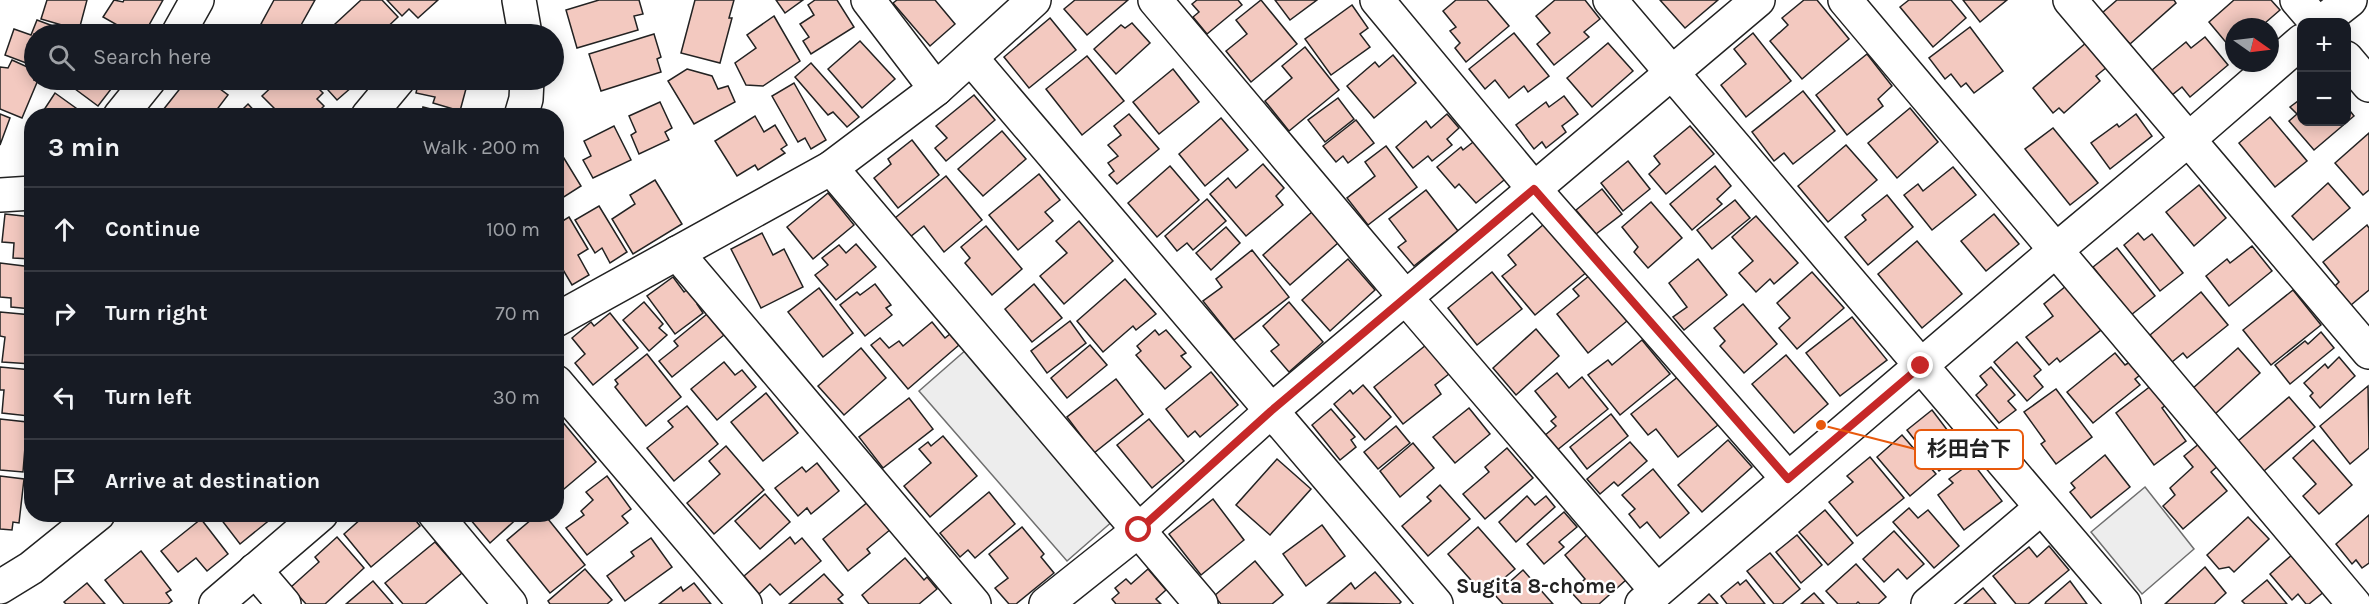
<!DOCTYPE html>
<meta charset="utf-8">
<style>
body{margin:0;font-family:Karla,"Noto Sans JP",sans-serif;background:#242831;color:#f1f3f6}
.controls{position:absolute;right:18px;top:18px;display:grid;overflow:hidden;border-radius:12px;box-shadow:0 3px 15px #0003}
.controls button{width:54px;height:54px;display:grid;place-items:center;padding:0;border:0;border-bottom:2px solid #363941;background:#171b24;color:#f1f3f6;font:30px sans-serif}
.compass{position:absolute;left:2225px;top:18px;width:54px;height:54px;border-radius:50%;background:#171b24;box-shadow:0 3px 15px #0003;rotate:104deg}
.stop{position:absolute;width:18px;height:18px;margin:-14px;border:4px solid #c62828;border-radius:50%;background:#fff}
.stop.end{background:#c62828;border-color:#fff;box-shadow:0 2px 6px #0008}
.list{margin:0;padding:0;list-style:none}
h2{display:flex;justify-content:space-between;align-items:center;height:78px;margin:0;padding:0 24px;font-size:26px}
h2 small{font-size:20px;font-weight:400;color:#9ea1a6}
.list li{display:grid;grid-template-columns:39px 1fr auto;gap:18px;align-items:center;box-sizing:border-box;height:84px;padding:0 24px;border-top:2px solid #363941}
.list b{display:block;font-size:22px;white-space:nowrap}
.list em{font-size:20px;font-style:normal;color:#9ea1a6}
.icon{flex:none;width:33px;height:33px;fill:none;stroke:currentColor;stroke-width:2;stroke-linecap:round;stroke-linejoin:round}
.map{position:relative;flex:none;width:2369px;height:604px;overflow:hidden}
.search{position:absolute;background:#171b24;box-shadow:0 3px 15px #0003;left:24px;top:24px;width:540px;height:66px;display:flex;align-items:center;gap:15px;box-sizing:border-box;padding:0 21px;border-radius:33px;color:#9ea1a6;font-size:22px}
.panel{position:absolute;background:#171b24;box-shadow:0 3px 15px #0003;left:24px;top:108px;width:540px;height:414px;border-radius:24px}
.map>svg:first-child{display:block}
</style>
<div class="map">
<svg width="2369" height="604" viewBox="0 0 2369 604">
<rect width="100%" height="100%" fill="#fff"/>
<g fill="#ededed" stroke="#6f6f6f" stroke-width="1.5">
<polygon points="967,349 1114,520 1067,561 919,391"/>
<polygon points="2145,487 2194,549 2142,594 2091,532"/>
</g>
<g fill="#f3c9c0" stroke="#222" stroke-width="1.5">
<polygon points="47,0 87,0 79,30 41,19"/>
<polygon points="114,0 123,2 124,0 163,0 144,34 133,34 103,17"/>
<polygon points="274,0 315,0 296,34 280,34 261,24"/>
<polygon points="361,0 382,0 398,17 380,34 344,34 335,24"/>
<polygon points="387,0 438,0 418,18 409,9 402,16"/>
<polygon points="599,0 639,0 643,14 634,16 638,30 577,48 566,10"/>
<polygon points="695,0 734,0 729,18 732,18 720,63 681,53"/>
<polygon points="776,0 803,0 785,13"/>
<polygon points="815,0 837,0 854,27 811,54 803,41 809,37 800,24 814,15 808,5"/>
<polygon points="897,0 935,0 955,24 930,46 893,3"/>
<polygon points="1075,0 1128,0 1087,35 1064,9"/>
<polygon points="1197,0 1238,0 1242,5 1207,34 1193,17 1199,12 1192,4"/>
<polygon points="1261,0 1297,44 1251,82 1226,51 1247,34 1236,20"/>
<polygon points="1275,0 1317,0 1290,20"/>
<polygon points="1456,0 1487,0 1509,26 1466,62 1455,48 1460,43 1450,31 1456,27 1443,11"/>
<polygon points="1555,0 1585,0 1600,19 1584,32 1589,37 1554,65 1537,44 1550,33 1536,16"/>
<polygon points="1660,0 1718,0 1685,28"/>
<polygon points="1804,0 1817,0 1849,39 1802,79 1770,41 1788,25 1782,18"/>
<polygon points="1909,0 1951,0 1966,18 1933,47 1900,7"/>
<polygon points="1963,0 2007,0 1980,22"/>
<polygon points="2117,0 2174,0 2176,3 2130,44 2102,13"/>
<polygon points="2234,0 2271,0 2280,10 2265,23 2268,27 2234,27 2234,52 2209,22"/>
<polygon points="1352,5 1368,28 1360,34 1370,47 1331,75 1305,39"/>
<polygon points="774,16 800,61 763,86 746,85 735,63 756,48 747,35"/>
<polygon points="1050,18 1076,50 1029,88 1004,57"/>
<polygon points="37,20 69,32 68,34 34,34 34,66 5,55 14,29 31,35"/>
<polygon points="1132,23 1150,43 1116,74 1094,49 1121,25 1125,28"/>
<polygon points="237,25 256,34 232,34"/>
<polygon points="1970,27 2003,71 1974,93 1966,83 1961,87 1951,74 1945,79 1929,58"/>
<polygon points="1514,33 1549,76 1528,92 1524,86 1509,98 1495,80 1485,89 1469,69"/>
<polygon points="1753,33 1791,81 1746,117 1721,85 1746,64 1734,49"/>
<polygon points="654,34 661,57 657,59 661,72 601,91 589,54"/>
<polygon points="2205,37 2228,65 2190,97 2182,87 2172,95 2152,70 2186,42 2191,48"/>
<polygon points="860,41 895,79 862,108 828,69"/>
<polygon points="2087,42 2107,67 2096,76 2100,81 2064,113 2059,108 2053,113 2033,88"/>
<polygon points="1608,43 1633,71 1592,107 1567,78"/>
<polygon points="1305,47 1339,90 1289,131 1265,101 1292,78 1282,66"/>
<polygon points="1867,54 1892,86 1878,99 1883,106 1847,135 1816,95"/>
<polygon points="1393,55 1416,83 1374,118 1347,86 1375,62 1379,67"/>
<polygon points="1087,56 1124,101 1082,135 1046,89"/>
<polygon points="12,60 34,70 34,80 38,80 22,118 0,109 0,67 8,68"/>
<polygon points="811,63 859,117 847,127 833,112 828,115 795,77"/>
<polygon points="687,69 712,76 718,89 728,86 735,102 694,124 668,81"/>
<polygon points="1173,69 1199,102 1159,134 1133,102"/>
<polygon points="63,80 118,80 98,106"/>
<polygon points="195,80 208,80 228,95 212,116 169,116 163,110 186,81 191,85"/>
<polygon points="279,80 310,80 323,93 317,99 324,106 314,116 282,116 262,96"/>
<polygon points="319,80 360,80 337,100"/>
<polygon points="419,80 460,80 459,83 467,85 460,111 433,103 435,97 416,93"/>
<polygon points="794,83 826,140 811,149 805,138 798,142 772,96"/>
<polygon points="1803,91 1835,131 1793,164 1784,153 1774,161 1752,132"/>
<polygon points="55,93 87,116 40,116"/>
<polygon points="974,95 995,120 946,161 935,148 947,138 936,126"/>
<polygon points="1564,96 1578,114 1562,126 1566,132 1546,148 1542,142 1534,149 1516,125 1546,102 1549,107"/>
<polygon points="1338,98 1354,119 1325,142 1308,120"/>
<polygon points="2302,98 2302,122 2346,122 2346,106 2354,116 2314,150 2289,121 2297,114 2290,107"/>
<polygon points="660,102 672,128 665,132 669,140 639,154 631,135 636,132 629,116"/>
<polygon points="248,104 259,116 236,116"/>
<polygon points="423,107 458,116 421,116"/>
<polygon points="1910,108 1938,142 1897,178 1868,143"/>
<polygon points="0,114 10,118 0,145"/>
<polygon points="1129,114 1159,149 1117,184 1109,175 1114,171 1108,163 1118,156 1108,145 1121,135 1114,126"/>
<polygon points="1447,114 1459,128 1447,139 1452,145 1432,161 1428,156 1413,168 1396,147 1426,121 1431,128"/>
<polygon points="2136,114 2152,136 2110,169 2091,143 2117,124 2119,127"/>
<polygon points="755,116 764,132 775,125 787,145 781,149 785,153 758,170 755,165 737,176 715,141"/>
<polygon points="2270,117 2307,161 2275,187 2239,143"/>
<polygon points="1221,118 1248,150 1205,186 1179,154"/>
<polygon points="1356,120 1374,143 1348,163 1343,156 1336,162 1323,146"/>
<polygon points="614,126 631,160 593,178 583,160 591,156 584,141"/>
<polygon points="1690,126 1714,154 1666,194 1649,174 1660,164 1654,156"/>
<polygon points="2053,128 2098,183 2070,205 2025,149"/>
<polygon points="1002,131 1026,159 983,196 958,169"/>
<polygon points="2369,133 2369,190 2363,195 2335,163"/>
<polygon points="1477,139 1509,176 1476,203 1459,184 1455,188 1437,167 1461,147 1463,150"/>
<polygon points="912,140 939,175 898,208 874,178 891,164 888,159"/>
<polygon points="1846,145 1877,180 1828,222 1798,186"/>
<polygon points="1386,146 1417,187 1368,225 1347,198 1375,176 1365,162"/>
<polygon points="562,155 581,186 556,202 556,158"/>
<polygon points="1628,161 1650,189 1623,211 1601,183"/>
<polygon points="1263,164 1284,188 1276,196 1283,205 1246,236 1210,194 1228,178 1236,188"/>
<polygon points="1170,166 1199,200 1157,237 1128,203"/>
<polygon points="1715,166 1731,186 1717,199 1722,204 1692,230 1670,204"/>
<polygon points="1953,167 1976,195 1932,230 1904,195 1918,184 1923,191"/>
<polygon points="1039,174 1060,200 1045,212 1053,221 1018,250 989,215"/>
<polygon points="946,176 982,220 944,252 924,226 910,237 895,218"/>
<polygon points="655,180 682,224 633,254 612,219 635,204 630,195"/>
<polygon points="2328,183 2350,208 2313,240 2292,216"/>
<polygon points="2199,185 2226,218 2194,246 2166,212"/>
<polygon points="1602,189 1622,214 1596,234 1576,210"/>
<polygon points="1426,190 1458,231 1414,266 1398,247 1406,241 1389,219"/>
<polygon points="828,193 854,225 813,259 787,227"/>
<polygon points="1887,195 1913,227 1868,265 1845,237 1866,220 1862,215"/>
<polygon points="1207,199 1226,221 1193,250 1187,243 1177,251 1165,236"/>
<polygon points="1735,200 1750,218 1712,249 1697,230"/>
<polygon points="1651,202 1682,238 1648,268 1634,252 1638,247 1622,227"/>
<polygon points="599,206 627,252 610,263 602,248 595,253 575,220"/>
<polygon points="1312,212 1338,243 1290,285 1263,255"/>
<polygon points="5,214 32,217 32,259 13,258 14,243 2,242"/>
<polygon points="1994,214 2019,244 1986,271 1961,241"/>
<polygon points="1756,216 1798,263 1774,284 1770,279 1756,292 1739,273 1753,261 1732,237"/>
<polygon points="569,217 588,249 578,255 589,275 572,285 556,258 556,225"/>
<polygon points="1079,221 1113,261 1064,304 1040,276 1067,253 1056,241"/>
<polygon points="1544,224 1588,271 1535,315 1502,276 1516,265 1508,255"/>
<polygon points="2367,225 2369,228 2369,290 2351,305 2335,286 2339,282 2323,262"/>
<polygon points="986,226 1022,269 992,295 965,263 970,258 961,247"/>
<polygon points="1226,227 1240,243 1211,270 1196,253"/>
<polygon points="762,233 773,255 784,249 803,287 761,308 731,249"/>
<polygon points="2138,233 2144,240 2152,234 2183,273 2160,291 2124,245"/>
<polygon points="1917,241 1962,294 1922,328 1878,274"/>
<polygon points="856,244 876,267 836,300 815,275 828,265 822,258 839,245 846,253"/>
<polygon points="2252,246 2272,271 2229,306 2206,276 2227,259 2230,263"/>
<polygon points="2117,248 2155,296 2131,315 2093,267"/>
<polygon points="1252,250 1289,297 1234,340 1203,301 1222,287 1216,279"/>
<polygon points="1348,259 1375,290 1330,331 1302,300"/>
<polygon points="1698,259 1727,295 1684,330 1673,317 1687,307 1669,283"/>
<polygon points="0,263 32,267 32,309 11,307 11,298 0,297"/>
<polygon points="1492,272 1522,309 1477,345 1448,308"/>
<polygon points="1812,272 1844,308 1797,349 1779,328 1790,318 1777,303"/>
<polygon points="1590,275 1627,321 1588,353 1557,314 1579,296 1573,289"/>
<polygon points="673,277 684,292 689,288 700,302 697,304 703,313 675,334 647,296"/>
<polygon points="1125,279 1156,314 1136,330 1133,326 1103,352 1077,321"/>
<polygon points="875,284 891,305 886,308 892,315 865,336 840,305 857,292 860,295"/>
<polygon points="1034,284 1062,318 1032,342 1005,309"/>
<polygon points="2066,286 2101,330 2060,362 2057,358 2049,365 2026,337 2053,316 2044,304"/>
<polygon points="819,288 853,333 823,357 788,312"/>
<polygon points="2293,290 2321,325 2271,365 2243,330"/>
<polygon points="2201,292 2228,325 2187,358 2183,353 2172,362 2150,335"/>
<polygon points="644,302 663,324 659,328 667,335 649,351 623,320"/>
<polygon points="1289,302 1323,342 1289,372 1271,351 1279,345 1263,326"/>
<polygon points="1743,304 1777,344 1744,373 1720,346 1725,341 1714,328"/>
<polygon points="0,312 32,315 32,364 2,362 5,337 0,336"/>
<polygon points="610,313 638,348 593,385 575,363 585,354 572,338 591,322 594,326"/>
<polygon points="707,314 724,335 672,377 659,361 678,346 674,341"/>
<polygon points="1852,317 1887,360 1840,396 1806,353"/>
<polygon points="1070,321 1086,343 1047,373 1031,351"/>
<polygon points="932,322 945,338 950,334 959,345 908,389 871,345 880,338 889,348 899,341 903,346"/>
<polygon points="1536,329 1559,356 1516,395 1493,368"/>
<polygon points="1155,330 1159,335 1166,330 1186,353 1181,356 1191,367 1165,389 1136,355 1141,351 1137,346"/>
<polygon points="2321,332 2334,348 2290,384 2275,365 2305,341 2308,344"/>
<polygon points="1642,340 1670,374 1620,415 1588,375 1608,360 1612,365"/>
<polygon points="2017,342 2041,370 2034,376 2043,387 2027,401 1994,362"/>
<polygon points="1090,345 1107,365 1067,398 1051,378"/>
<polygon points="1426,345 1449,374 1435,385 1441,394 1403,424 1374,387"/>
<polygon points="861,348 886,378 844,415 818,386"/>
<polygon points="2238,348 2260,373 2215,414 2192,389"/>
<polygon points="2115,353 2125,365 2130,362 2140,375 2135,379 2140,385 2093,423 2067,392"/>
<polygon points="647,354 681,397 646,426 615,387 618,384 615,380"/>
<polygon points="1786,355 1828,404 1794,433 1752,384"/>
<polygon points="2339,357 2355,376 2320,408 2310,396 2313,393 2304,383 2325,364 2328,368"/>
<polygon points="724,362 735,375 742,370 756,387 717,420 691,389"/>
<polygon points="0,367 32,370 29,416 2,413 4,390 0,390"/>
<polygon points="1991,367 2015,395 2008,401 2016,410 1999,423 1976,395 1987,385 1980,376"/>
<polygon points="1211,372 1238,405 1200,437 1195,431 1188,437 1166,409"/>
<polygon points="1557,373 1569,388 1582,377 1608,409 1556,451 1544,436 1556,426 1551,421 1556,417 1535,391"/>
<polygon points="1679,376 1718,425 1678,457 1656,429 1648,435 1631,414"/>
<polygon points="1116,379 1143,414 1094,453 1067,417"/>
<polygon points="1363,385 1391,417 1365,440 1334,404 1350,390 1353,394"/>
<polygon points="2152,385 2166,405 2162,408 2186,441 2154,465 2116,413"/>
<polygon points="2368,386 2369,448 2350,464 2320,426"/>
<polygon points="2056,389 2092,437 2056,464 2041,444 2045,441 2024,412"/>
<polygon points="766,393 798,433 763,461 731,422"/>
<polygon points="2289,397 2315,427 2264,471 2238,441"/>
<polygon points="909,398 933,429 883,468 859,437"/>
<polygon points="687,406 718,444 674,481 647,448 673,427 668,421"/>
<polygon points="1469,408 1490,434 1455,463 1433,437"/>
<polygon points="1331,409 1355,437 1351,440 1356,447 1340,460 1312,425"/>
<polygon points="1932,410 1964,452 1939,471 1907,430"/>
<polygon points="1611,414 1628,436 1587,469 1570,447"/>
<polygon points="0,419 27,422 23,472 0,470"/>
<polygon points="1149,419 1184,461 1152,488 1117,445"/>
<polygon points="561,420 596,462 558,494 556,492 556,424"/>
<polygon points="1396,426 1410,443 1378,469 1364,452"/>
<polygon points="1902,435 1936,474 1910,496 1877,457"/>
<polygon points="943,436 977,476 930,517 904,486 931,463 919,449 928,442 931,446"/>
<polygon points="1728,440 1752,467 1702,512 1678,485"/>
<polygon points="2313,440 2352,485 2319,514 2303,496 2316,484 2293,458"/>
<polygon points="1630,442 1647,461 1618,486 1614,482 1600,494 1587,479"/>
<polygon points="1413,443 1434,468 1400,497 1380,471"/>
<polygon points="2200,443 2219,465 2211,472 2227,491 2183,529 2163,506 2175,495 2170,488 2193,467 2184,456"/>
<polygon points="726,446 764,490 714,534 687,503 720,474 709,461"/>
<polygon points="1507,448 1533,478 1485,519 1463,494 1489,472 1485,467"/>
<polygon points="2105,455 2130,487 2091,518 2070,492 2075,488 2071,483"/>
<polygon points="1870,457 1904,498 1857,536 1829,502 1853,482 1847,476"/>
<polygon points="1277,459 1311,489 1270,535 1236,505"/>
<polygon points="1972,462 2002,501 1964,530 1938,495 1953,483 1949,479"/>
<polygon points="817,463 839,491 811,514 807,508 798,516 775,488 802,467 806,472"/>
<polygon points="1653,469 1689,513 1660,538 1647,522 1640,528 1629,514 1635,509 1622,495"/>
<polygon points="0,476 24,479 19,523 13,522 12,530 0,529"/>
<polygon points="607,476 631,509 622,516 628,523 587,555 566,528 584,515 581,511 593,500 586,492"/>
<polygon points="1440,485 1470,519 1428,556 1402,526 1431,501 1427,497"/>
<polygon points="989,492 1015,524 975,558 968,550 960,557 940,533"/>
<polygon points="765,494 790,522 760,549 735,521"/>
<polygon points="1527,496 1535,505 1546,496 1555,507 1516,542 1499,522"/>
<polygon points="1213,499 1244,540 1201,575 1169,534"/>
<polygon points="869,501 891,529 867,549 870,553 848,571 823,539"/>
<polygon points="1909,508 1918,518 1928,510 1959,546 1934,568 1893,522"/>
<polygon points="1825,510 1853,543 1828,565 1799,532"/>
<polygon points="1564,512 1577,527 1559,542 1564,547 1544,564 1527,544"/>
<polygon points="217,514 277,514 240,544"/>
<polygon points="361,514 411,514 420,526 371,567 344,534 363,517"/>
<polygon points="475,514 522,514 490,543 470,519"/>
<polygon points="538,514 544,514 585,565 550,593 507,540"/>
<polygon points="2369,515 2369,563 2362,568 2356,560 2352,564 2336,544"/>
<polygon points="2248,517 2269,539 2234,572 2229,567 2219,569 2207,555"/>
<polygon points="201,519 228,554 207,571 196,558 178,572 161,551"/>
<polygon points="1322,525 1345,556 1306,586 1283,554"/>
<polygon points="1022,527 1044,554 1041,557 1054,573 1016,604 1009,604 995,588 1008,578 989,554"/>
<polygon points="1478,527 1515,569 1484,595 1448,554"/>
<polygon points="1894,531 1924,564 1907,579 1898,569 1884,582 1863,559"/>
<polygon points="1587,535 1626,580 1599,604 1582,604 1571,592 1585,579 1565,555"/>
<polygon points="1797,535 1822,565 1801,583 1776,552"/>
<polygon points="337,537 364,568 325,604 306,604 291,587 319,562 315,557"/>
<polygon points="790,537 795,544 802,538 821,561 780,595 770,584 759,594 744,576"/>
<polygon points="651,538 672,567 625,601 607,576 634,556 631,552"/>
<polygon points="435,542 462,573 425,604 403,604 385,583"/>
<polygon points="2049,546 2069,570 2028,604 2016,604 1993,576 2029,547 2037,557"/>
<polygon points="141,551 171,590 166,593 172,601 168,604 124,604 105,580"/>
<polygon points="1770,553 1800,589 1782,604 1774,604 1747,571"/>
<polygon points="2293,554 2325,591 2309,604 2306,604 2298,594 2292,600 2270,574"/>
<polygon points="905,558 924,580 927,577 937,589 919,604 869,604 862,595"/>
<polygon points="1255,561 1283,595 1272,604 1221,604 1214,596"/>
<polygon points="1856,564 1886,597 1878,604 1860,604 1858,602 1856,604 1838,604 1826,591"/>
<polygon points="2205,567 2226,593 2214,604 2165,604"/>
<polygon points="585,569 612,600 607,604 550,604 548,601"/>
<polygon points="1148,569 1166,590 1156,599 1161,604 1116,604 1112,599 1119,593 1115,588 1126,579 1131,584"/>
<polygon points="1523,570 1553,604 1503,604 1495,595"/>
<polygon points="1375,572 1401,602 1399,604 1328,603 1351,583 1355,589"/>
<polygon points="824,574 843,595 838,599 843,604 789,604"/>
<polygon points="1746,580 1765,604 1727,604 1721,596 1738,582 1740,585"/>
<polygon points="2267,580 2287,604 2245,604 2242,601"/>
<polygon points="373,581 393,604 346,604"/>
<polygon points="2070,581 2087,604 2045,604 2046,602"/>
<polygon points="87,583 105,604 66,604 64,602"/>
<polygon points="694,583 711,604 659,604 681,587 683,591"/>
<polygon points="1983,588 1996,604 1964,604"/>
<polygon points="1814,593 1824,604 1801,604"/>
<polygon points="1709,594 1718,604 1698,604"/>
</g>
<g fill="none" stroke-linecap="round" stroke-linejoin="round">
<g stroke="#222" stroke-width="36">
<g id="minor">
<polyline points="519,0 525,34"/>
<polyline points="868,0 936,89"/>
<polyline points="1155,0 1406,298 1657,591"/>
<polyline points="1377,0 1534,189 1788,479"/>
<polyline points="1610,0 2124,604"/>
<polyline points="1845,0 2354,604"/>
<polyline points="2070,0 2369,352"/>
<polyline points="2297,0 2316,22"/>
<polyline points="2322,22 2350,0"/>
<polyline points="178,34 197,0"/>
<polyline points="971,58 1436,604"/>
<polyline points="2346,58 2369,85"/>
<polyline points="120,116 149,80"/>
<polyline points="368,116 398,80"/>
<polyline points="521,116 526,99 527,80"/>
<polyline points="831,168 1201,604"/>
<polyline points="0,195 32,193"/>
<polyline points="677,253 974,604"/>
<polyline points="556,320 831,168 936,89 1034,0"/>
<polyline points="556,382 745,604"/>
<polyline points="435,514 510,604"/>
<polyline points="255,570 284,604"/>
<polyline points="0,587 31,568 98,514"/>
<polyline points="216,604 321,514"/>
<polyline points="1046,604 1139,530 1271,411 1758,0"/>
<polyline points="1642,604 2056,250 2189,139 2302,41"/>
<polyline points="1928,604 2041,508"/>
</g>
</g>
<use href="#minor" stroke="#fff" stroke-width="33"/>
</g>
<g fill="none" stroke-linecap="round" stroke-linejoin="round">
<polyline stroke="#c62828" stroke-width="8" points="1139,530 1271,411 1534,189 1788,479 1921,366"/>
</g>
<g text-anchor="middle" stroke-width="4.5" stroke-linejoin="round" paint-order="stroke">
<g font-size="21" font-weight="bold" fill="#222" stroke="#fff">
<text x="1536" y="593">Sugita 8-chome</text>
</g>
</g>
<path fill="none" stroke="#e8590c" stroke-width="2" d="M1821 425L1915 449"/>
<circle fill="#e8590c" stroke="#fff" stroke-width="2" cx="1821" cy="425" r="6"/>
<rect fill="#fff" stroke="#e8590c" stroke-width="2" x="1915" y="430" width="108" height="39" rx="6"/>
<g font-size="21" text-anchor="middle" font-weight="bold" fill="#222">
<text x="1969" y="456">杉田台下</text>
</g>
</svg>
<div class="controls">
<button>+</button>
<button>−</button>
</div>
<svg class="compass" viewBox="-18 -18 36 36"><path d="M0-13l5 13h-10z" fill="#e53935"/><path d="M0 13l5-13h-10z" fill="#9ea1a6"/></svg>
<div class="stop" style="left:1139px;top:530px"></div>
<div class="stop end" style="left:1921px;top:366px"></div>
<div class="search"><svg class="icon" aria-label="search" viewBox="0 0 24 24"><circle cx="10" cy="10" r="6"/><path d="M15 15l6 6"/></svg>Search here</div>
<section class="panel">
<h2>3 min<small>Walk · 200 m</small></h2>
<ul class="list">
<li><svg class="icon" aria-label="ahead" viewBox="0 0 24 24"><path d="M12 20V5M6 11l6-6 6 6"/></svg><div><b>Continue</b></div><em>100 m</em></li>
<li><svg class="icon" aria-label="right" viewBox="0 0 24 24"><path d="M7 20v-9h11M14 6l5 5-5 5"/></svg><div><b>Turn right</b></div><em>70 m</em></li>
<li><svg class="icon" aria-label="left" viewBox="0 0 24 24"><path d="M17 20v-9H6M10 6l-5 5 5 5"/></svg><div><b>Turn left</b></div><em>30 m</em></li>
<li><svg class="icon" aria-label="arrive" viewBox="0 0 24 24"><path d="M6 21V4h12l-3 4 3 4H6"/></svg><div><b>Arrive at destination</b></div></li>
</ul>
</section>
</div>
